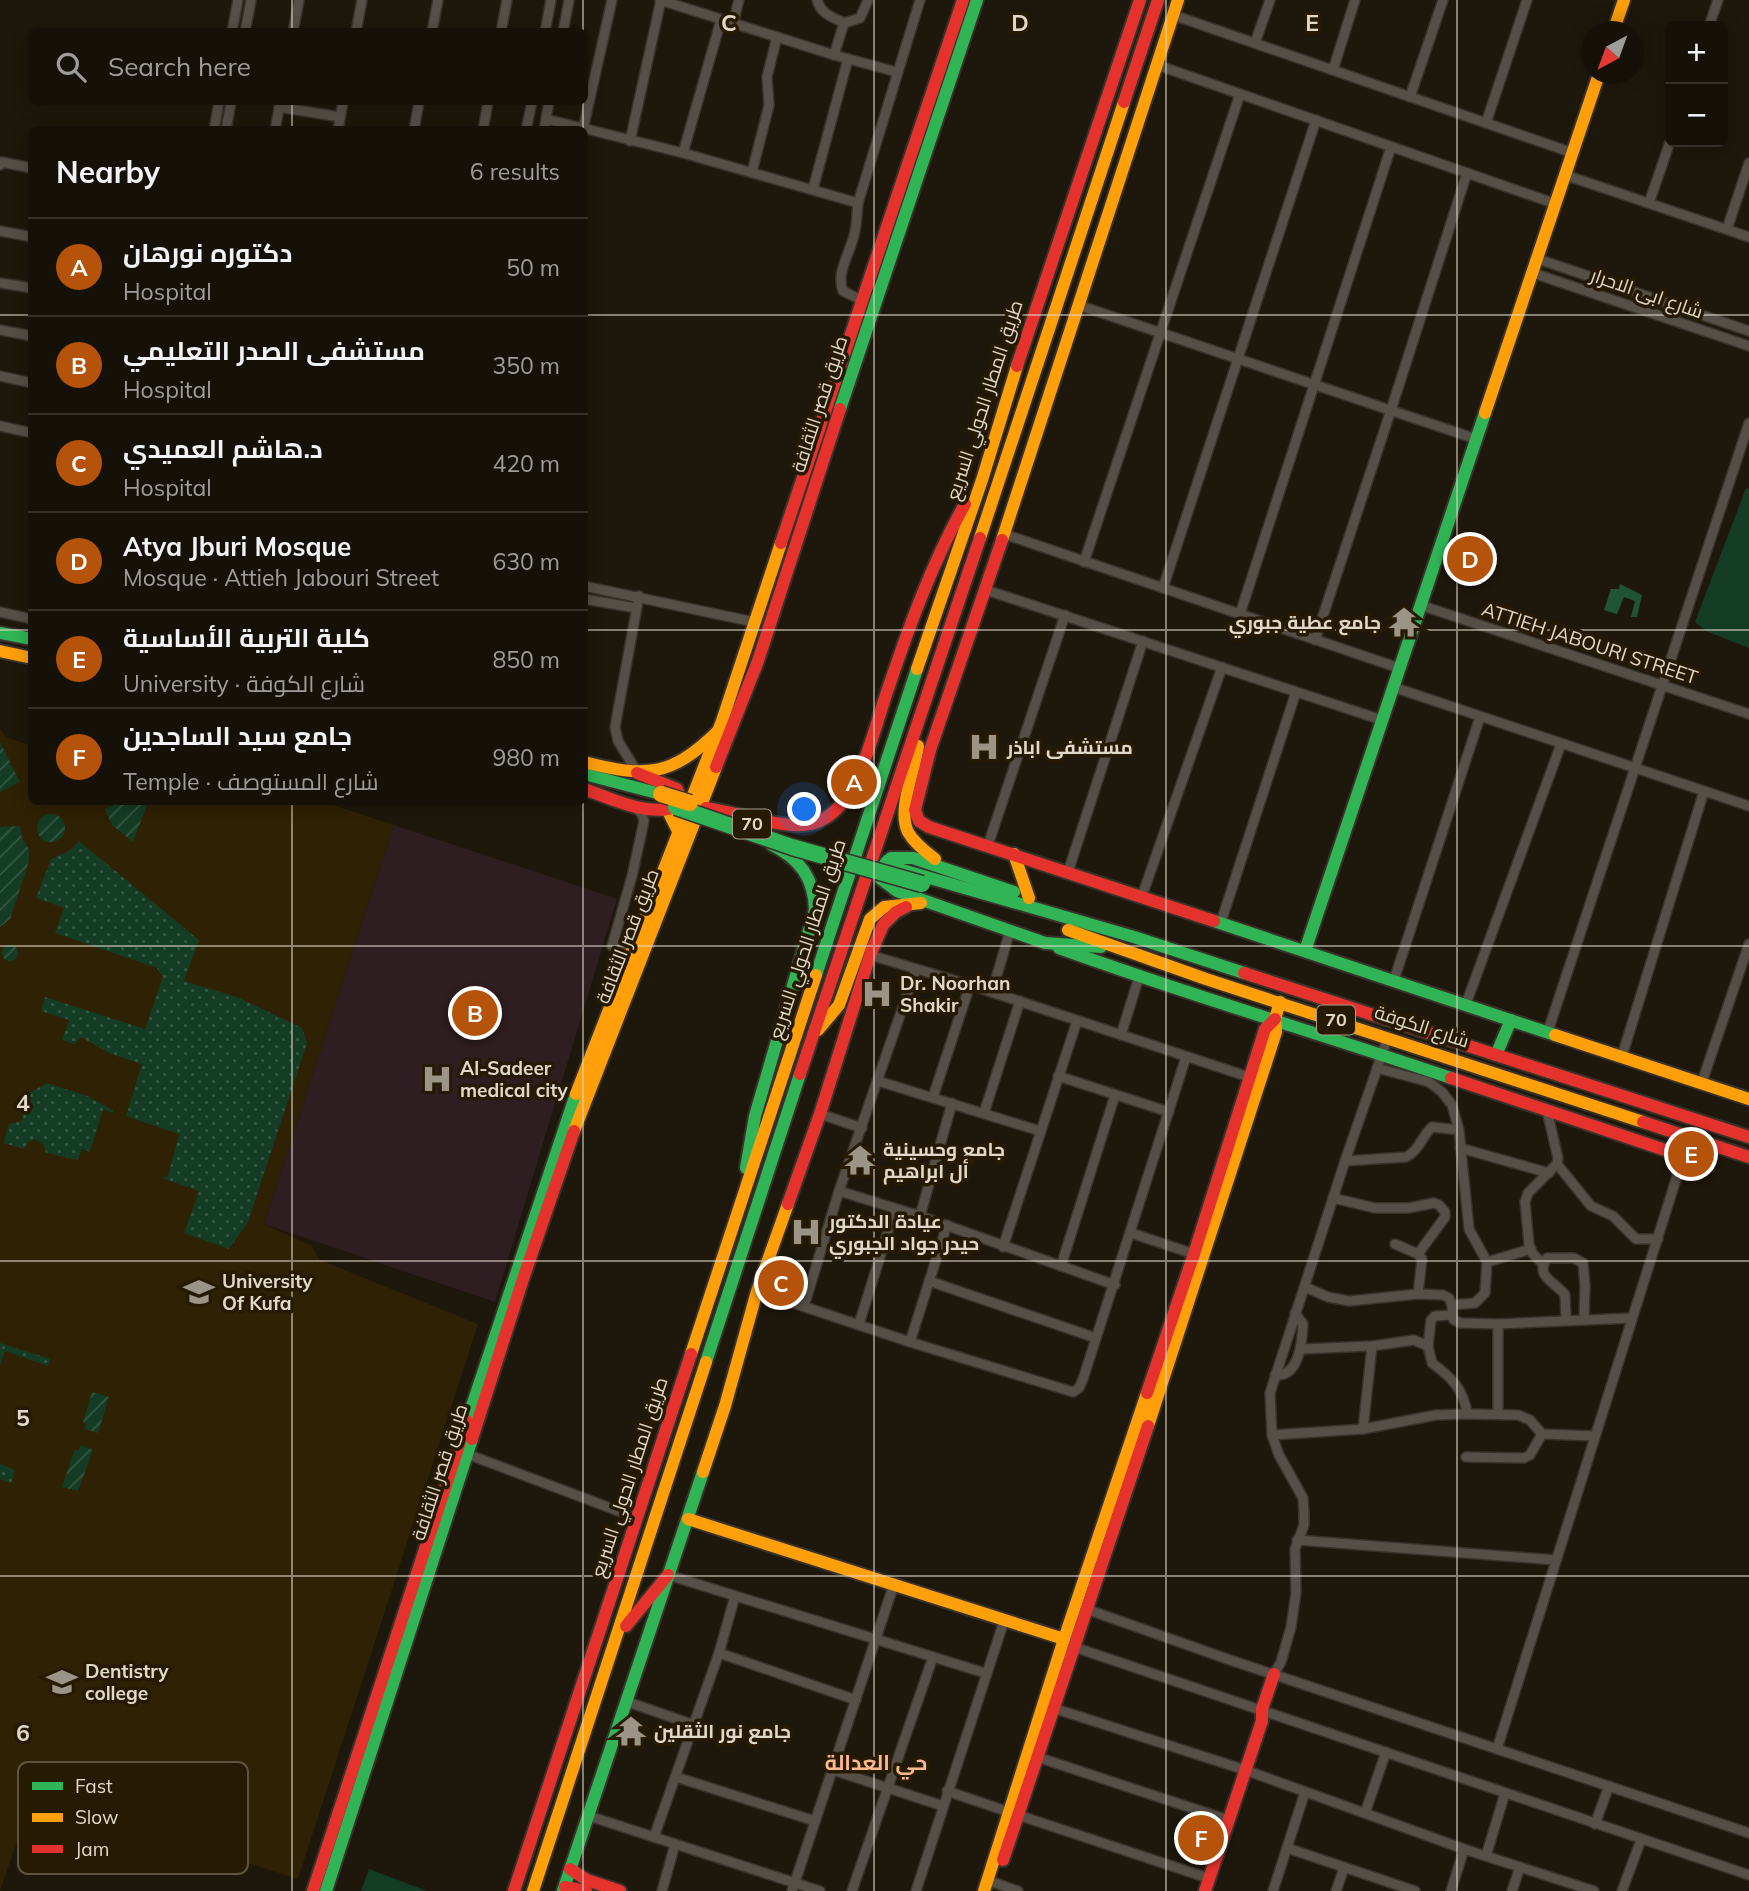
<!DOCTYPE html>
<meta charset="utf-8">
<style>
body{margin:0;font-family:Mulish,Cairo,sans-serif;background:#231f16;color:#f1f3f6}
.controls{position:absolute;right:21px;top:21px;display:grid;overflow:hidden;border-radius:10px;box-shadow:0 4px 18px #0003}
.controls button{width:63px;height:63px;display:grid;place-items:center;padding:0;border:0;border-bottom:2px solid #353129;background:#161108;color:#f1f3f6;font:35px sans-serif}
.compass{position:absolute;left:1581px;top:21px;width:63px;height:63px;border-radius:50%;background:#161108;box-shadow:0 4px 18px #0003;rotate:221deg}
.you{position:absolute;left:805px;top:810px;width:24px;height:24px;margin:-18px;border:5px solid #fff;border-radius:50%;background:#1a73e8;box-shadow:0 0 0 10px #1a73e833}
.badge{display:grid;place-items:center;width:46px;height:46px;border-radius:50%;background:#b45309;color:#fff;font-size:23px;font-weight:700}
.pin{position:absolute;translate:-50% -50%;border:4px solid #fff;box-shadow:0 2px 7px #0006}
.list{margin:0;padding:0;list-style:none}
h2{display:flex;justify-content:space-between;align-items:center;height:91px;margin:0;padding:0 28px;font-size:30px}
h2 small{font-size:23px;font-weight:400;color:#9e9d9c}
.list li{display:grid;grid-template-columns:46px 1fr auto;gap:21px;align-items:center;box-sizing:border-box;height:98px;padding:0 28px;border-top:2px solid #353129}
.list b{display:block;font-size:26px;white-space:nowrap}
.list p{margin:0;font-size:23px;white-space:nowrap;color:#9e9d9c}
.list em{font-size:23px;font-style:normal;color:#9e9d9c}
.icon{flex:none;width:38px;height:38px;fill:none;stroke:currentColor;stroke-width:2;stroke-linecap:round;stroke-linejoin:round}
.map{position:relative;flex:none;width:1749px;height:1891px;overflow:hidden}
.search{position:absolute;background:#161108;box-shadow:0 4px 18px #0003;left:28px;top:28px;width:560px;height:77px;display:flex;align-items:center;gap:18px;box-sizing:border-box;padding:0 24px;border-radius:10px;color:#9e9d9c;font-size:26px}
.panel{position:absolute;background:#161108;box-shadow:0 4px 18px #0003;left:28px;top:126px;width:560px;height:679px;border-radius:10px}
.map>svg:first-child{display:block}
</style>
<div class="map">
<svg width="1749" height="1891" viewBox="0 0 1749 1891">
<defs>
<pattern id="forest-firs" width="22" height="20" patternUnits="userSpaceOnUse" patternTransform="scale(1.75)"><rect width="22" height="20" fill="#1f5435"/><path d="M5 1l3.5 6h-7zM16 11l3.5 6h-7z" fill="#3f6c51"/></pattern>
<pattern id="park-dots" width="8" height="8" patternUnits="userSpaceOnUse" patternTransform="scale(1.75)"><rect width="8" height="8" fill="#143c25"/><path d="M2 2h.1M6 6h.1" fill="none" stroke="#365743" stroke-width="1.8" stroke-linecap="round"/></pattern>
<pattern id="garden-furrows" width="10" height="10" patternUnits="userSpaceOnUse" patternTransform="scale(1.75)"><rect width="10" height="10" fill="#143c25"/><path d="M-1 1l2-2M0 10L10 0M9 11l2-2" fill="none" stroke="#365743"/></pattern>
</defs>
<rect width="100%" height="100%" fill="#1e170b"/>
<polygon fill="#2f2103" points="0,729 6,737 31,746 32,802 324,802 394,825 264,1224 312,1246 320,1260 478,1324 298,1879 33,1795 0,1891"/>
<polygon fill="#2e1d21" points="394,825 617,899 495,1302 264,1224"/>
<g fill="#143c25">
<polygon points="1746,488 1749,489 1749,648 1706,631 1695,622"/>
<polygon points="369,1869 427,1891 361,1891"/>
</g>
<polygon fill="url(#forest-firs)" points="1620,584 1642,595 1637,617 1631,617 1635,601 1624,597 1617,614 1604,610 1611,589 1619,589"/>
<g fill="url(#park-dots)">
<polygon points="79,841 199,940 184,981 237,997 302,1028 307,1043 248,1222 229,1249 184,1233 199,1191 162,1178 168,1176 179,1134 126,1116 142,1064 111,1054 81,1037 75,1044 62,1040 69,1020 41,1011 45,997 145,1029 163,977 157,968 55,933 64,908 36,898 51,859 69,851"/>
<polygon points="47,1083 87,1096 113,1110 113,1113 103,1109 90,1152 82,1149 78,1160 46,1153 44,1145 35,1139 28,1142 24,1149 4,1143 9,1124 22,1121 23,1116 18,1109 22,1097"/>
<polygon points="0,1343 50,1359 48,1366 5,1351 0,1365"/>
<polygon points="0,1464 15,1470 11,1483 0,1479"/>
</g>
<g fill="url(#garden-furrows)">
<polygon points="0,742 20,782 0,792"/>
<polygon points="121,802 148,802 133,842 112,825 105,809"/>
<circle cx="51" cy="828" r="14"/>
<polygon points="20,826 22,838 29,849 29,861 10,919 0,927 0,827"/>
<circle cx="10" cy="953" r="8"/>
<polygon points="92,1392 109,1397 98,1433 85,1429 86,1423 83,1422"/>
<polygon points="81,1445 93,1450 78,1491 62,1487 75,1449 78,1451"/>
</g>
<g fill="none" stroke-linecap="round" stroke-linejoin="round">
<g stroke="#38322b" stroke-width="12">
<g id="street">
<polyline points="660,0 834,55 897,72"/>
<path d="M817,0C821,14 832,17 844,23L860,18L868,0"/>
<polyline points="1173,15 1573,153"/>
<polyline points="733,23 739,0"/>
<polyline points="1709,26 1718,0"/>
<polyline points="232,32 238,0"/>
<polyline points="245,32 251,0"/>
<polyline points="293,32 299,0"/>
<polyline points="356,32 362,0"/>
<polyline points="432,32 438,0"/>
<polyline points="501,32 507,0"/>
<polyline points="545,32 551,0"/>
<polyline points="563,32 569,0"/>
<polyline points="1255,43 1270,0"/>
<polyline points="834,55 844,23"/>
<polyline points="1157,65 1556,204"/>
<polyline points="1333,70 1355,0"/>
<polyline points="1410,97 1443,0"/>
<polyline points="279,107 340,117"/>
<polyline points="546,119 683,153 721,20"/>
<polyline points="1486,123 1527,0"/>
<polyline points="583,129 612,0"/>
<polyline points="214,130 219,102"/>
<polyline points="226,130 231,102"/>
<polyline points="275,130 280,103"/>
<polyline points="338,130 343,102"/>
<polyline points="414,130 419,102"/>
<polyline points="483,130 488,102"/>
<polyline points="526,130 532,102"/>
<polyline points="544,130 549,102"/>
<polyline points="630,141 661,0"/>
<polyline points="683,153 858,203"/>
<polyline points="0,165 1,162 32,168"/>
<polyline points="752,172 769,105 767,77 777,37"/>
<polyline points="1565,175 1749,237"/>
<polyline points="813,189 848,59"/>
<polyline points="1649,203 1670,142"/>
<polyline points="1727,229 1749,163"/>
<polyline points="0,231 32,237"/>
<polyline points="1538,259 1749,331"/>
<polyline points="1533,273 1749,346"/>
<polyline points="0,283 32,288"/>
<path d="M861,300L843,291C835,273 852,250 855,231C857,222 857,212 858,203L920,0"/>
<polyline points="1078,305 1476,439"/>
<polyline points="0,330 32,336"/>
<polyline points="0,376 32,383"/>
<polyline points="0,426 32,433"/>
<polyline points="1004,534 1399,668"/>
<polyline points="1084,562 1240,94"/>
<polyline points="584,586 754,622"/>
<polyline points="1163,588 1316,120"/>
<polyline points="986,590 1382,720"/>
<polyline points="584,599 636,608"/>
<polyline points="1420,605 1749,714"/>
<polyline points="0,612 32,619"/>
<polyline points="1240,614 1391,147"/>
<polyline points="1315,640 1391,410 1467,173"/>
<polyline points="1393,687 1749,806"/>
<polyline points="637,772 618,741 615,727 639,596"/>
<polyline points="988,845 1065,615"/>
<polyline points="1068,872 1143,641"/>
<polyline points="1142,896 1222,667"/>
<polyline points="1221,922 1296,692"/>
<polyline points="630,953 612,946 632,876 644,821 642,814 635,807"/>
<polyline points="870,955 970,985 1249,1077"/>
<polyline points="1394,980 1480,717"/>
<polyline points="992,992 1010,931"/>
<polyline points="1466,1004 1561,744"/>
<polyline points="1548,1031 1749,423"/>
<polyline points="1121,1035 1139,977"/>
<polyline points="1622,1056 1704,791"/>
<polyline points="1377,1068 1429,1082 1442,1092 1452,1105 1459,1130 1469,1229 1487,1262 1485,1293 1475,1303 1452,1305"/>
<polyline points="1058,1076 1169,1112"/>
<polyline points="878,1081 1040,1131"/>
<polyline points="1702,1082 1749,944"/>
<polyline points="933,1097 970,985"/>
<polyline points="984,1113 1020,1001"/>
<polyline points="820,1114 862,1128"/>
<polyline points="1460,1148 1549,1173"/>
<path d="M1345,1161L1406,1157C1419,1151 1422,1136 1432,1127L1459,1130"/>
<polyline points="1557,1164 1591,1206 1613,1216 1636,1239 1658,1239"/>
<polyline points="839,1191 920,1216 1115,1285"/>
<polyline points="1333,1198 1375,1208 1408,1208 1434,1203 1439,1205 1445,1212 1445,1217 1418,1254"/>
<polyline points="920,1216 952,1103"/>
<polyline points="1131,1233 1194,1254"/>
<polyline points="1395,1244 1418,1254 1422,1259 1418,1294"/>
<polyline points="1003,1247 1077,1021"/>
<polyline points="1487,1262 1531,1249"/>
<polyline points="1543,1264 1532,1253 1529,1244 1525,1202 1528,1193 1557,1164 1558,1158 1547,1111"/>
<polyline points="1061,1266 1115,1095"/>
<polyline points="929,1281 1096,1338"/>
<polyline points="1305,1287 1328,1297 1349,1301 1418,1294 1443,1295 1449,1298 1452,1305 1453,1319 1460,1323 1498,1324 1632,1318"/>
<polyline points="757,1291 910,1342 1073,1392 1079,1388 1083,1379 1186,1057"/>
<polyline points="804,1306 839,1191 916,969"/>
<path d="M1566,1319L1565,1295C1556,1282 1534,1277 1547,1258H1574L1583,1263L1585,1285L1584,1319"/>
<polyline points="859,1324 895,1209"/>
<polyline points="1498,1324 1498,1414"/>
<polyline points="910,1342 947,1225"/>
<polyline points="1301,1349 1372,1346 1414,1340 1428,1346 1431,1320 1435,1316 1452,1315"/>
<path d="M1275,1375C1299,1377 1302,1343 1303,1324L1295,1313"/>
<polyline points="1467,1414 1518,1415 1530,1420 1542,1434 1595,1436"/>
<polyline points="1363,1429 1372,1346"/>
<path d="M1272,1435L1363,1429L1436,1415L1467,1414C1464,1389 1451,1377 1432,1363L1428,1346"/>
<polyline points="467,1454 637,1518"/>
<polyline points="1466,1457 1524,1458 1530,1455 1542,1434"/>
<polyline points="1297,1540 1556,1560"/>
<polyline points="668,1575 985,1673"/>
<polyline points="1086,1609 1230,1660 1749,1833"/>
<polyline points="1074,1647 1749,1875"/>
<polyline points="719,1653 856,1700"/>
<polyline points="1274,1674 1281,1662 1291,1627 1296,1593 1295,1549 1304,1525 1304,1513 1303,1498 1279,1455 1272,1435 1270,1393 1345,1161 1388,1037"/>
<polyline points="628,1702 694,1725"/>
<polyline points="1053,1708 1239,1768"/>
<polyline points="1497,1749 1689,1138"/>
<polyline points="1037,1757 1222,1818"/>
<polyline points="833,1770 943,1806"/>
<polyline points="1245,1770 1464,1849 1594,1891"/>
<polyline points="676,1777 815,1821"/>
<polyline points="947,1791 1009,1812"/>
<polyline points="1365,1813 1386,1752"/>
<polyline points="1018,1815 1202,1876"/>
<polyline points="589,1816 820,1891"/>
<polyline points="1595,1824 1609,1786"/>
<polyline points="654,1837 719,1653 735,1596"/>
<polyline points="1287,1848 1415,1891"/>
<polyline points="1486,1856 1505,1793"/>
<polyline points="995,1883 1018,1891"/>
<polyline points="662,1891 675,1844"/>
<polyline points="792,1891 894,1584"/>
<polyline points="852,1891 933,1657"/>
<polyline points="916,1891 1004,1621"/>
<polyline points="1273,1891 1305,1792"/>
<polyline points="1336,1891 1344,1868"/>
<polyline points="1451,1891 1464,1849"/>
<polyline points="1512,1891 1520,1867"/>
<polyline points="1622,1891 1641,1840"/>
</g>
</g>
<g stroke="#38322b" stroke-width="16">
<g id="fast">
<polyline points="840,409 977,0"/>
<polyline points="0,633 32,639"/>
<polyline points="584,774 661,794"/>
<polyline points="892,867 1134,937 1244,973"/>
<path d="M1014,892L913,858H891C883,863 881,870 881,879L897,891L1045,943L1101,947"/>
<polyline points="1214,921 1555,1035"/>
<path d="M1059,948C1189,995 1321,1034 1451,1078"/>
<polyline points="1305,951 1485,413"/>
<polyline points="816,975 917,669"/>
<polyline points="1496,1055 1511,1020"/>
<path d="M746,1168L755,1116L815,910C814,878 800,859 772,845"/>
<polyline points="706,1362 800,1074"/>
<polyline points="467,1421 576,1094"/>
<polyline points="326,1891 472,1439"/>
<polyline points="563,1891 703,1472"/>
</g>
</g>
<g stroke="#38322b" stroke-width="16">
<g id="slow">
<polyline points="1613,32 1624,0"/>
<polyline points="1485,413 1599,74"/>
<polyline points="980,538 1124,102"/>
<polyline points="1002,540 1178,0"/>
<polyline points="0,651 32,658"/>
<polyline points="917,669 982,480 1017,366"/>
<path d="M918,746C915,770 897,810 908,832C914,843 925,851 935,859"/>
<path d="M584,762C646,778 671,777 718,731"/>
<polyline points="668,811 679,833"/>
<polyline points="1014,854 1029,898"/>
<polyline points="1068,930 1206,979 1643,1122"/>
<polyline points="1275,1019 1280,1002"/>
<polyline points="818,1030 839,1005 870,919 884,907 921,903"/>
<polyline points="1555,1035 1749,1099"/>
<polyline points="576,1094 722,721 781,543"/>
<polyline points="574,1131 716,767"/>
<polyline points="691,1354 816,975"/>
<polyline points="1148,1426 1276,1032 1275,1019"/>
<polyline points="703,1472 725,1406 757,1291 788,1204"/>
<polyline points="688,1519 1064,1639"/>
<polyline points="533,1891 706,1362"/>
<polyline points="984,1891 1064,1639 1147,1393"/>
</g>
</g>
<g stroke="#38322b" stroke-width="16">
<g id="jam">
<polyline points="1124,102 1158,0"/>
<polyline points="1017,366 1140,0"/>
<polyline points="1002,540 930,750 915,810 919,821 929,827 1214,921"/>
<polyline points="781,543 963,0"/>
<polyline points="716,767 758,661 840,409"/>
<path d="M584,789C611,798 647,817 676,807L680,798L677,789L637,773"/>
<path d="M706,808C735,812 784,830 811,824C824,821 837,811 845,799C867,766 876,723 889,686C910,624 933,561 965,504"/>
<polyline points="1244,973 1749,1137"/>
<polyline points="800,1074 980,538"/>
<polyline points="1451,1078 1683,1156"/>
<polyline points="1643,1122 1749,1157"/>
<polyline points="788,1204 820,1114 870,955 883,925 896,912 906,907"/>
<polyline points="1147,1393 1194,1254 1265,1029 1275,1019"/>
<polyline points="472,1439 523,1279 574,1131"/>
<polyline points="626,1626 668,1575"/>
<polyline points="1003,1860 1148,1426"/>
<polyline points="570,1869 587,1880 620,1891"/>
<polyline points="565,1887 586,1891"/>
<polyline points="313,1891 467,1421"/>
<polyline points="514,1891 691,1354"/>
<polyline points="1205,1891 1262,1721 1262,1709 1274,1674"/>
</g>
</g>
<use href="#street" stroke="#554f47" stroke-width="9"/>
<use href="#fast" stroke="#30b455" stroke-width="12"/>
<use href="#slow" stroke="#ff9f0a" stroke-width="12"/>
<use href="#jam" stroke="#e5322d" stroke-width="12"/>
<g stroke="#38322b" stroke-width="19" stroke-linecap="butt">
<polyline id="fast-bridge" points="676,807 792,847 922,884"/>
</g>
<g stroke="#38322b" stroke-width="19" stroke-linecap="butt">
<polyline id="slow-bridge" points="661,794 690,803"/>
</g>
<use href="#fast-bridge" stroke="#30b455" stroke-width="16"/>
<use href="#slow-bridge" stroke="#ff9f0a" stroke-width="16"/>
</g>
<path fill="none" stroke="#e0d8ca" stroke-width="2" stroke-opacity="0.55" d="M292,0V32M583,0V32M874,0V1891M1166,0V1891M1457,0V1891M292,102V130M583,102V130M0,315H32M584,315H1749M0,630H32M584,630H1749M292,802V1891M583,802V1891M0,946H1749M0,1261H1749M0,1576H1749"/>
<defs>
<g id="temple-bare" transform="scale(2.415)"><path d="M0-6L5-2H3V0L6.5 2.5H4V6H1.5V3h-3V6H-4V2.5H-6.5L-3 0V-2H-5Z" fill="#9c9487" stroke="#261a03" stroke-width="2.5" paint-order="stroke"/></g>
<g id="hospital-bare" transform="scale(2.415)"><path d="M-5-5h3v3.5h4V-5h3V5h-3V1.5h-4V5h-3Z" fill="#9c9487" stroke="#261a03" stroke-width="2.5" paint-order="stroke"/></g>
<g id="university-bare" transform="scale(2.415)"><path d="M0-5L7-2L0 1L-7-2ZM-4 1L0 2.5L4 1V4Q0 6-4 4Z" fill="#9c9487" stroke="#261a03" stroke-width="2.5" paint-order="stroke"/></g>
</defs>
<g fill-rule="evenodd">
<use href="#temple-bare" x="1404" y="622"/>
<use href="#hospital-bare" x="984" y="747"/>
<use href="#hospital-bare" x="877" y="994"/>
<use href="#hospital-bare" x="437" y="1079"/>
<use href="#temple-bare" x="860" y="1160"/>
<use href="#hospital-bare" x="806" y="1232"/>
<use href="#university-bare" x="199" y="1292"/>
<use href="#university-bare" x="62" y="1682"/>
<use href="#temple-bare" x="631" y="1731"/>
</g>
<g text-anchor="middle" stroke-width="7" stroke-linejoin="round" paint-order="stroke">
<g fill="#261a03" stroke="#a89f8e" stroke-width="2">
<rect x="733" y="809.5" width="38" height="29" rx="5"/>
<rect x="1317" y="1005.5" width="38" height="29" rx="5"/>
</g>
<g font-size="18" font-weight="bold" fill="#e0d8ca">
<text x="752" y="830">70</text>
<text x="1336" y="1026">70</text>
</g>
<g font-size="19" fill="#e0d8ca" stroke="#261a03">
<text transform="translate(1647 293) rotate(19)" y="7">شارع ابی الاحرار</text>
<text transform="translate(984 400) rotate(-72)" y="7">طريق المطار الحولي السريع</text>
<text transform="translate(819 404) rotate(-72)" y="7">طريق قصر الثقافة</text>
<text transform="translate(1590 643) rotate(18)" y="7">ATTIEH JABOURI STREET</text>
<text transform="translate(627 936) rotate(-69)" y="7">طريق قصر الثقافة</text>
<text transform="translate(807 939) rotate(-72)" y="7">طريق المطار الحولي السريع</text>
<text transform="translate(1422 1026) rotate(18)" y="7">شارع الكوفة</text>
<text transform="translate(439 1472) rotate(-72)" y="7">طريق قصر الثقافة</text>
<text transform="translate(629 1477) rotate(-72)" y="7">طريق المطار الحولي السريع</text>
</g>
<g font-size="19" font-weight="bold" fill="#e0d8ca" stroke="#261a03" text-anchor="start">
<text x="1381" y="629" text-anchor="end">جامع عطية جبوري</text>
<text x="1007" y="754">مستشفى اباذر</text>
<text x="900" y="990">Dr. Noorhan<tspan x="900" dy="22">Shakir</tspan></text>
<text x="460" y="1075">Al-Sadeer<tspan x="460" dy="22">medical city</tspan></text>
<text x="883" y="1156">جامع وحسينية<tspan x="883" dy="22">أل ابراهيم</tspan></text>
<text x="829" y="1228">عيادة الدكتور<tspan x="829" dy="22">حيدر جواد الجبوري</tspan></text>
<text x="222" y="1288">University<tspan x="222" dy="22">Of Kufa</tspan></text>
<text x="85" y="1678">Dentistry<tspan x="85" dy="22">college</tspan></text>
<text x="654" y="1738">جامع نور الثقلين</text>
</g>
<g font-size="21" font-weight="bold" fill="#fdb98b" stroke="#261a03">
<text x="876" y="1770">حي العدالة</text>
</g>
</g>
<rect x="18" y="1762" width="230" height="112" rx="10" fill="#261a03" stroke="#5e533f" stroke-width="2"/>
<rect x="32" y="1782" width="31" height="8" fill="#30b455"/>
<rect x="32" y="1813" width="31" height="9" fill="#ff9f0a"/>
<rect x="32" y="1845" width="31" height="8" fill="#e5322d"/>
<g font-size="19" fill="#e0d8ca">
<text x="75" y="1793">Fast</text>
<text x="75" y="1824">Slow</text>
<text x="75" y="1856">Jam</text>
</g>
<g font-size="23" text-anchor="middle" font-weight="bold" fill="#e0d8ca" stroke="#261a03" stroke-width="7" stroke-linejoin="round" paint-order="stroke">
<text x="729" y="31">C</text>
<text x="1020" y="31">D</text>
<text x="1312" y="31">E</text>
<text x="23" y="1111">4</text>
<text x="23" y="1426">5</text>
<text x="23" y="1741">6</text>
</g>
</svg>
<div class="controls">
<button>+</button>
<button>−</button>
</div>
<svg class="compass" viewBox="-18 -18 36 36"><path d="M0-13l5 13h-10z" fill="#e53935"/><path d="M0 13l5-13h-10z" fill="#9e9d9c"/></svg>
<div class="you"></div>
<div class="pin badge" style="left:854px;top:782px">A</div>
<div class="pin badge" style="left:475px;top:1013px">B</div>
<div class="pin badge" style="left:781px;top:1283px">C</div>
<div class="pin badge" style="left:1470px;top:559px">D</div>
<div class="pin badge" style="left:1691px;top:1154px">E</div>
<div class="pin badge" style="left:1201px;top:1838px">F</div>
<div class="search"><svg class="icon" aria-label="search" viewBox="0 0 24 24"><circle cx="10" cy="10" r="6"/><path d="M15 15l6 6"/></svg>Search here</div>
<section class="panel">
<h2>Nearby<small>6 results</small></h2>
<ul class="list">
<li><span class="badge">A</span><div><b>دكتوره نورهان</b><p>Hospital</p></div><em>50 m</em></li>
<li><span class="badge">B</span><div><b>مستشفى الصدر التعليمي</b><p>Hospital</p></div><em>350 m</em></li>
<li><span class="badge">C</span><div><b>د.هاشم العميدي</b><p>Hospital</p></div><em>420 m</em></li>
<li><span class="badge">D</span><div><b>Atya Jburi Mosque</b><p>Mosque · Attieh Jabouri Street</p></div><em>630 m</em></li>
<li><span class="badge">E</span><div><b>كلية التربية الأساسية</b><p>University · شارع الكوفة</p></div><em>850 m</em></li>
<li><span class="badge">F</span><div><b>جامع سيد الساجدين</b><p>Temple · شارع المستوصف</p></div><em>980 m</em></li>
</ul>
</section>
</div>
